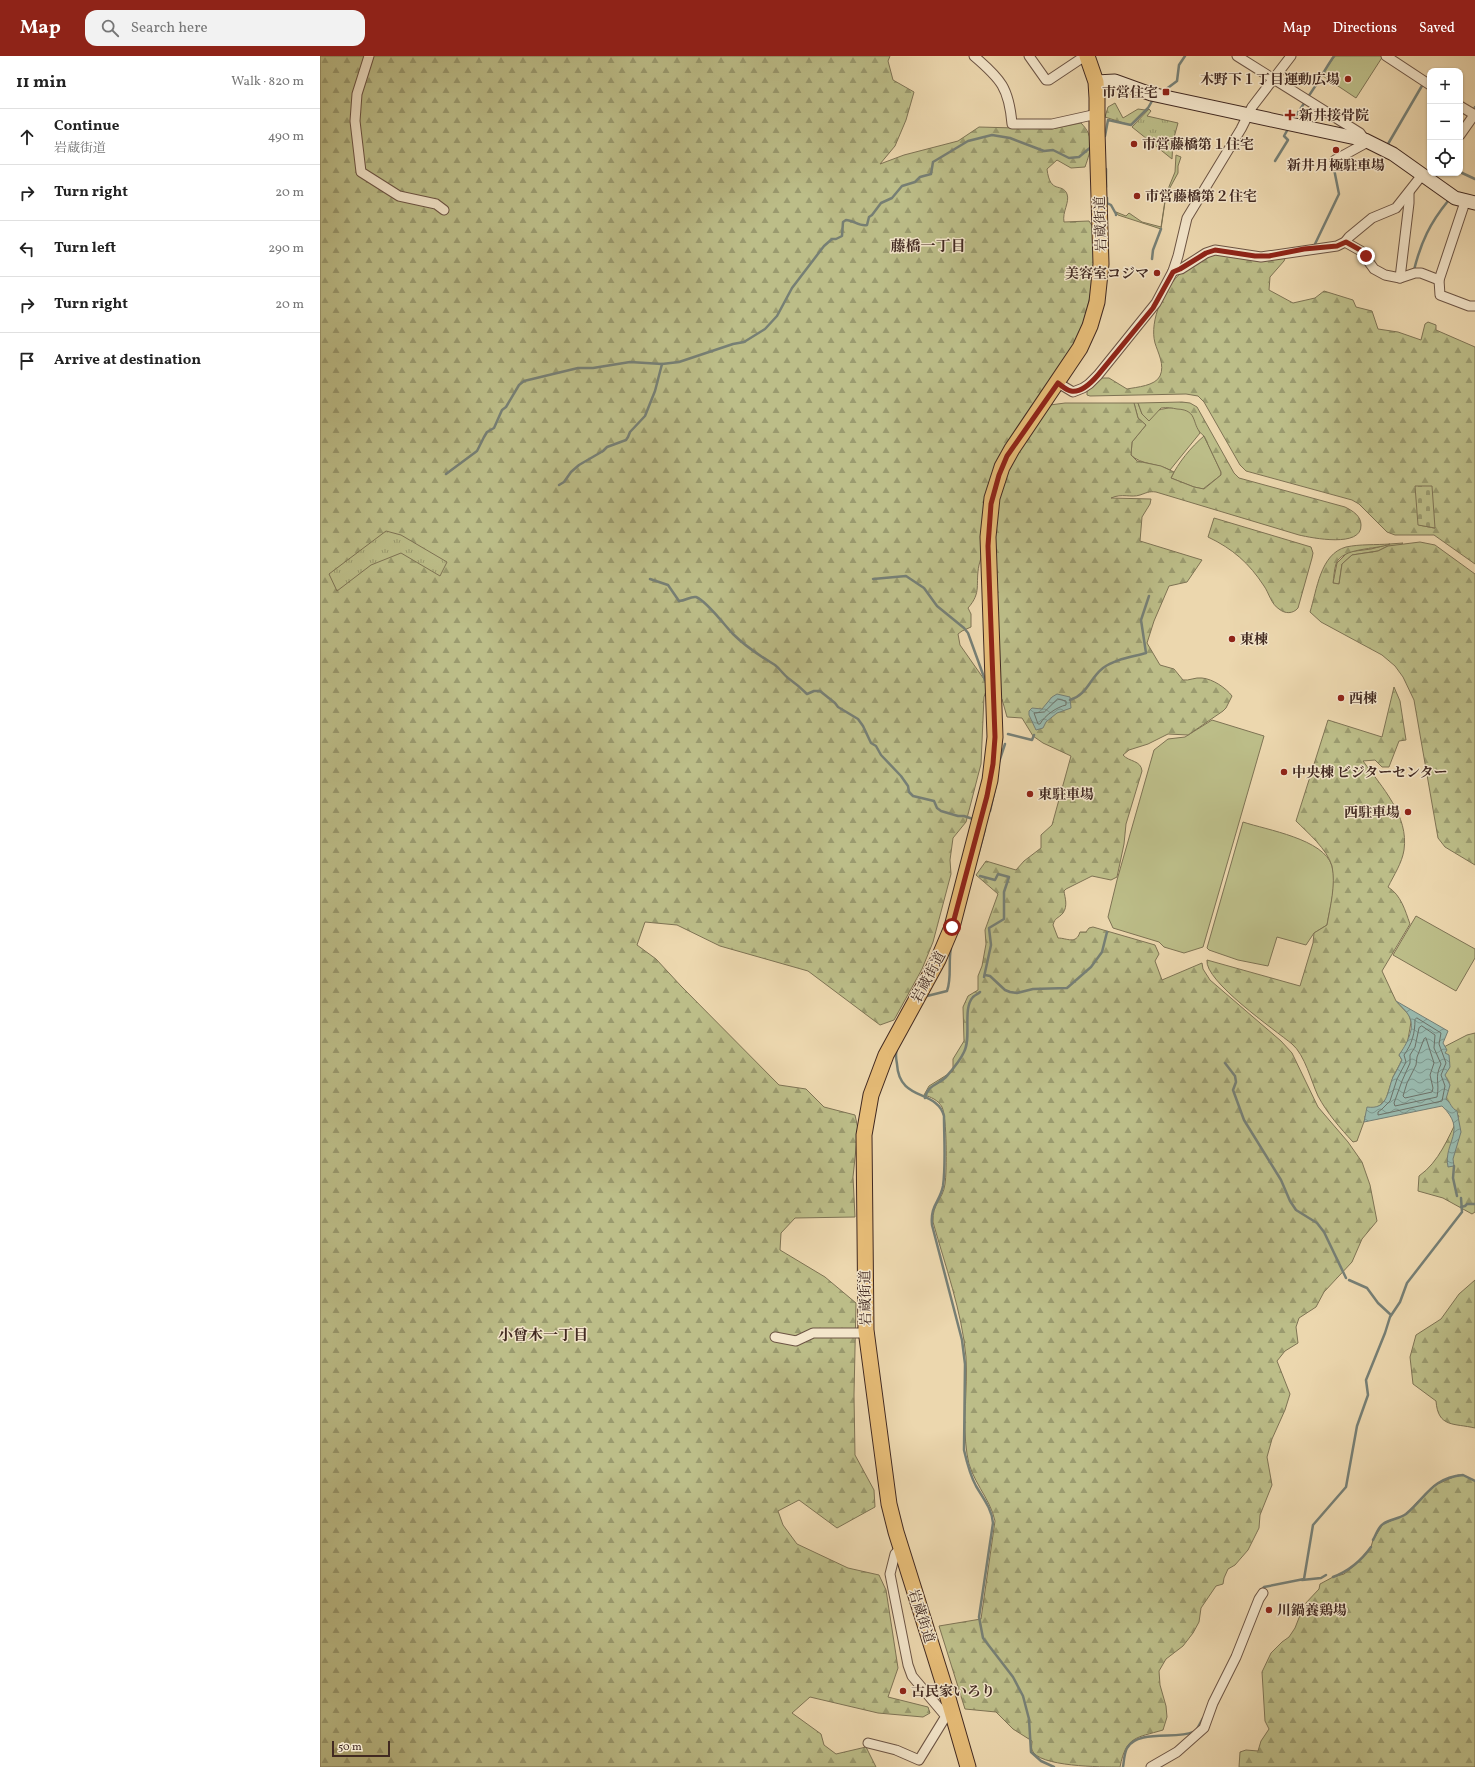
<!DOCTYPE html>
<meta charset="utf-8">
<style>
body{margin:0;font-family:Vollkorn,"Noto Serif JP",serif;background:#f2f2f2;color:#222}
.controls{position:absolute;right:12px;top:12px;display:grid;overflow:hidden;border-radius:8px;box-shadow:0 1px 3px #0004}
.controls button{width:36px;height:36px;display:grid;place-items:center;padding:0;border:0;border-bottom:1px solid #e0e0e0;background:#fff;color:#222;font:20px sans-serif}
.scale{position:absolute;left:12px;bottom:10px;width:58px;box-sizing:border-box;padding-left:4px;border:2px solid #412921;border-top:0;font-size:11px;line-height:14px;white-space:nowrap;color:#412921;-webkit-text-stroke:3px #f3e5ca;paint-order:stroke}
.stop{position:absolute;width:12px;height:12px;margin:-9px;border:3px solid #8f2418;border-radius:50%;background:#fff}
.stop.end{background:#8f2418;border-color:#fff;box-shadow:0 1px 4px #0008}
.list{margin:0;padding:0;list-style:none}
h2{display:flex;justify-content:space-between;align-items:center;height:52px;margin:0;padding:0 16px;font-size:17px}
h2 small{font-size:13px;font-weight:400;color:#767676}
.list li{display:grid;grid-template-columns:26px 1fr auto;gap:12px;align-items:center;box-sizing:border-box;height:56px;padding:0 16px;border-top:1px solid #e0e0e0}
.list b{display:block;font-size:15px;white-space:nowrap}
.list p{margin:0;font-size:13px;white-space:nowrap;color:#767676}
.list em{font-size:13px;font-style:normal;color:#767676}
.icon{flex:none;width:22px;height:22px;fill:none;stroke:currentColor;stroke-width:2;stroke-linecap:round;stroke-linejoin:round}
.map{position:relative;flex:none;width:1155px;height:1711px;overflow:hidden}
header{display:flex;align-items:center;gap:24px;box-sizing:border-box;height:56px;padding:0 20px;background:#8f2418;color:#fff}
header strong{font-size:19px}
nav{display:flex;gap:22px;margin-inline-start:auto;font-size:14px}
.search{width:280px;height:36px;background:#f2f2f2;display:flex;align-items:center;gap:10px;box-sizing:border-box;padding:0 14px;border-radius:12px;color:#767676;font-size:15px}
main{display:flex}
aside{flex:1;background:#fff}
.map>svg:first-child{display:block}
</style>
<header>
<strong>Map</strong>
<div class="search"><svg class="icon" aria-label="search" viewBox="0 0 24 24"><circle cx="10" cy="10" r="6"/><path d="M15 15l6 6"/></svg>Search here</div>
<nav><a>Map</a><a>Directions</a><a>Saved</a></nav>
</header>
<main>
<aside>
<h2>11 min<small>Walk · 820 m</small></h2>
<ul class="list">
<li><svg class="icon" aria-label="ahead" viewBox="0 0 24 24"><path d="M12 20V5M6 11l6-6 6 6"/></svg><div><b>Continue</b><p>岩蔵街道</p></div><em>490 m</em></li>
<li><svg class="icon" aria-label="right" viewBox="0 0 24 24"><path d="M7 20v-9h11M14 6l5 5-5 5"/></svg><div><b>Turn right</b></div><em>20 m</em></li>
<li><svg class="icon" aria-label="left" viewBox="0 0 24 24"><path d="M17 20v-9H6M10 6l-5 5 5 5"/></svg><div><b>Turn left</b></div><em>290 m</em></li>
<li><svg class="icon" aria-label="right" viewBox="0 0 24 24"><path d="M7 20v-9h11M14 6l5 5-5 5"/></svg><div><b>Turn right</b></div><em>20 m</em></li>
<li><svg class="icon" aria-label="arrive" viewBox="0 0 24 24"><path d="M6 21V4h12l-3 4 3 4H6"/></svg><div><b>Arrive at destination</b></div></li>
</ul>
</aside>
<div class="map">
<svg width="1155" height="1711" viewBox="0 0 1155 1711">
<defs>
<pattern id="forest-firs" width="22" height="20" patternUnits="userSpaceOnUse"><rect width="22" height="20" fill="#bcbd88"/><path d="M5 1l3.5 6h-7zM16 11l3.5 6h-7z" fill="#9a9a6f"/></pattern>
<pattern id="cemetery-stones" width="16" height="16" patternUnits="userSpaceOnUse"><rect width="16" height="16" fill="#bcbd88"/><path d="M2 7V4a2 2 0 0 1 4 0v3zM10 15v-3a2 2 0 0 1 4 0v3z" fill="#9a9a6f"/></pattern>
<pattern id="park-tufts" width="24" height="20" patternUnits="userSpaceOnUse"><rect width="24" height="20" fill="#bcbd88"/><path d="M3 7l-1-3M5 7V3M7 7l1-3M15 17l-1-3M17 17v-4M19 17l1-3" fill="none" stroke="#9a9a6f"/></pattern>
<pattern id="water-waves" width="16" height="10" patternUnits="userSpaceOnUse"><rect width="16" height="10" fill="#99b9ad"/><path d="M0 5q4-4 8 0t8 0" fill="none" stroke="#7e968c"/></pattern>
</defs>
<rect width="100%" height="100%" fill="#ecd7ae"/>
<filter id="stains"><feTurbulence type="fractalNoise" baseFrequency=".005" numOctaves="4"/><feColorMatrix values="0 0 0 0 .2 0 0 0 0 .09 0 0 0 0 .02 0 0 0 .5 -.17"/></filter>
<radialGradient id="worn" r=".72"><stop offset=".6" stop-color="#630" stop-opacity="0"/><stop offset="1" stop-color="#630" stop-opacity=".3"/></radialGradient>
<g fill="#bcbd88" stroke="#7e7354">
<polygon points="1015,0 1063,0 1036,42 1003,20 1005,14"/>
<polygon points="856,99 861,101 858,110 858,117 846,139 841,173 798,159 796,156 806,160 809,157 822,166 841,171 846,138 855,116"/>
<path d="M814,347H818L822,358C833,356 857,347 868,354C874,358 877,371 880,377L850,414C837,407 821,409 811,399L812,386L826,369L818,362Z"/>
<path d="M884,380L901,416V419L883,433L874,431L851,422C858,407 871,391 884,380Z"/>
<polygon points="1083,487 1079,490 1068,490 1058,495 1032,499 1022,508 1019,528 1013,527 1017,507 1028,496 1051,493 1070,488"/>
<polygon points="892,664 944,680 883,891 864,897 844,891 839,886 793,872 788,861 797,824 834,694 848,683 865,681"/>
<path d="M923,766C947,774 1004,783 1012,810C1017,828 1010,851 1007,869L994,877L986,889L957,881L948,910L918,904L889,894L887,892Z"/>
<polygon points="1096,860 1155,893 1155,902 1136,935 1073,899"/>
</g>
<g fill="url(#forest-firs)" stroke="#7e7354" fill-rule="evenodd">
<path d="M0,0H570L568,5L573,24L594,36L586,64L575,90L560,108L584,99L638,85L659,71L732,73L761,67C775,81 771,94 765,111L751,112L737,104L727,113C730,139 742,126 747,138C750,146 742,156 744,166L769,165L773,171C778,211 770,254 754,292L697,374L659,509C655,529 662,536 648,552L651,558V571L642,575L638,578L640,589L666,626L667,632L664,641L661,708L646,766L633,782L630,804L631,818L613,886L602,913L574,964L560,969L488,915L400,890L357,869L325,866L317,889L336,903L361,930L459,1029L486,1033L504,1051L535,1059L538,1073L533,1121L535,1161L475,1162L461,1177L460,1194L505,1221L536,1247L534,1339L535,1399L554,1434L555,1451L517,1472L479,1444L458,1455L463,1469L477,1488L528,1512L559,1519L566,1534L578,1612L568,1641L608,1651L610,1657L603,1661L558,1657L490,1641L472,1657L501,1678L504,1689L516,1698L546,1691L556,1711H0Z"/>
<polygon points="795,47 803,62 818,53 825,54 810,69 785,61 788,51"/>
<path d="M893,197L966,200L964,205L950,221L949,234L973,247L995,242L1004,235L1033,244L1036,251L1052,255L1058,273L1078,276L1101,284L1105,268L1108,266L1116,269V274L1155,291V508L1114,479H1075L1067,476L1039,448L1032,444L926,415L920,409L884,346L878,340L866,338L770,340L767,339V335L781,322H789L807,333C817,331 835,330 840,320C845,309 838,297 835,287C829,265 844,231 862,216C870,208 883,203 893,197ZM1096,430L1115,472H1114L1099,469Z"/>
<path d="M862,346L870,347L877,351L914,417L919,422L1025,451C1033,455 1041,460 1041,469C1042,492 992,482 979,479L836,436C829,435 826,437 820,439C811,442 802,437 791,442L831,443L830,448L822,461L820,485L882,504L867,526L849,530L834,565L827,587L840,609L854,613L863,624C869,625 875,621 882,622C893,623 906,632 912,640L906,652L903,655L868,679L848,678L828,688L809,694L803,699C809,706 821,704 822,715L806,768L804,788L797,821L791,824L772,820L746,833L744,835C745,842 748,850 743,857C738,863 735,861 733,869L738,882C747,882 756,889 760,876H766L769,872L773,871L835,889L839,898L835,905L842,924L882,907L883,913L890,924L961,985L972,997L998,1051L1028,1086L1042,1106L1050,1129L1057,1165L1042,1183L1032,1206L1004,1236L996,1251L979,1262L976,1271L978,1287L965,1295L957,1305L970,1338L965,1354L952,1383L947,1401L952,1429L940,1459L939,1472L928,1494L915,1509L908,1513L904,1522L903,1528L896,1530L881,1552L879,1566L873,1577L863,1590L846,1603L839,1615L840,1629L846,1650L847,1661L843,1674C816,1682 806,1680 800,1711C782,1711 718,1711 712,1694C711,1691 712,1688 712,1685L693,1673L676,1656L645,1653L619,1570L661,1563L675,1465C670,1441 650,1424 647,1398C642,1366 648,1333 646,1301C642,1256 625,1209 613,1166C612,1147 623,1144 625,1128C627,1115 627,1061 622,1051C618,1044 611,1041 604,1039L609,1030L633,1015V1003L644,985L643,951L648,940L658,934V920L662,910L666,888L665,874L678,838L656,819L666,805L696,814L704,805L721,792V779L732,769L751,700L723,687L713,680L702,662L687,661L682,643L678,640L673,490L677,449L692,405L730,349L745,347H814L818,362L826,369L812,386L811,399L817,405L841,410L854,416L851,422L874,431L884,433L901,419V416L884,380C870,370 880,354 857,353C852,352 847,351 841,352L829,365L822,358L818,347Z"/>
<path d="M894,462L991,491L993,497L992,502L978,552C973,558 965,558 959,553C951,548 949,537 944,530C929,507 913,493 888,481Z"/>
<path d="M1100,486L1115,489L1155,518V809L1125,791L1118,782L1094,644L1083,621L1075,610L1062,599L1001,566L990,556C997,534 1000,498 1026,491C1040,488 1056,489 1070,488C1056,494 1022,491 1016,508C1014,514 1014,521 1013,527L1019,528L1022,508L1032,499L1058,495L1068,490Z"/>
<path d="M1074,631L1080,645L1086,684L1079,685L1069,711H1062L1055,704L1043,705C1062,731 1089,760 1084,794C1082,807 1074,819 1068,831C1081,839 1085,854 1090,868L1062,915L1076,945L1089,959L1091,966L1087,989L1079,999L1082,1004L1073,1021L1066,1043L1059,1050L1055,1052L1045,1060V1063L1037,1085L1033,1086C1020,1072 1007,1057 998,1040C991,1025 985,999 972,988C955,974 884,925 887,904L980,930L993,887L994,877L1007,869C1010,851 1016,829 1012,810C1007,793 988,777 976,765L1008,664L1062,681Z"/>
<path d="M1155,977V1156L1152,1158L1123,1142L1098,1135L1099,1120C1119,1106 1128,1082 1139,1060L1127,1054L1118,994L1147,979Z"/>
<path d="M1155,1224V1372C1134,1367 1118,1372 1116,1345L1093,1328L1090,1301L1096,1279L1121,1263L1139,1238Z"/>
<polygon points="1138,1419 1143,1419 1155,1425 1155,1711 919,1711 920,1696 926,1694 938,1695 941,1685 949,1673 945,1665 942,1616 951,1597 962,1586 969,1581 975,1572 984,1549 999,1533 1000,1528 1013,1521 1024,1518 1035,1509 1051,1491 1053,1484 1063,1468 1085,1459 1094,1450 1097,1446 1102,1443 1113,1430"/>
</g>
<polygon fill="url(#cemetery-stones)" stroke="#7e7354" points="1095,430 1112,430 1115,472 1098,469"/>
<g fill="url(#park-tufts)" stroke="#7e7354">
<polygon points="829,53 831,55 827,60 858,67 853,85 852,103 812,71"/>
<polygon points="66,475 81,479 127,506 120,520 81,497 51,509 17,535 9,518"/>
</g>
<g fill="url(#water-waves)" stroke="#767f75">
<polygon points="737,638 750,641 751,652 737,657 726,666 723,672 716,674 709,659 709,655 712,652 722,653 732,641"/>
<path d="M1076,945L1128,975L1123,987L1127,994L1125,997L1129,999L1130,1011L1125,1019L1130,1029L1126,1043C1131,1047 1131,1052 1137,1055L1141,1076L1133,1103L1134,1110L1128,1111C1123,1086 1148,1075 1122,1050L1044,1066L1047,1051C1068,1054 1067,1036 1073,1021C1076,1016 1079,1010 1082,1004L1079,999C1086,989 1096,972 1089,960C1086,954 1080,950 1076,945Z"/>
</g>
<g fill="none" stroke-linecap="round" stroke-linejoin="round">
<g stroke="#6d7167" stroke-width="1">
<path d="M738,643L746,645V649C737,651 725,659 720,668H718L714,657L724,656Z"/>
<path d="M1097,962L1121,977L1119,988L1126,1007L1121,1019L1125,1030L1122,1045L1058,1059V1056L1062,1053L1070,1045L1077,1023L1086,1006L1084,999C1092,988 1095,977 1095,964Z"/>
<path d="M1102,970L1115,979L1114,992L1121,1008C1114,1023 1120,1025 1117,1041L1075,1050L1074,1047L1082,1025L1090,1007V999L1095,991L1099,972Z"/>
<polygon points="1106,982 1114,1007 1110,1019 1113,1032 1112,1036 1085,1042 1083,1040 1087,1027 1096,1009 1097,1001 1104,983"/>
</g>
<g stroke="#767f75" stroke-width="2.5">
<polyline points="845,34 857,25 859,9 865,0"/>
<path d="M988,41C998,27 1005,13 1014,0"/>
<polyline points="1154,53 1155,51"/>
<polyline points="973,64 985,46"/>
<polyline points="785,80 788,64 811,69 828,52 832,45"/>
<polyline points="1068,88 1103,28"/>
<polyline points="955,105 968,84 964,80 968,73"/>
<polyline points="786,113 786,131"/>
<polyline points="1140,116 1155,123"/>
<polyline points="787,142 787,147 791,149 796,158 796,159"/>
<polyline points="995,188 1019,138 1013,108"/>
<polyline points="832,203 833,194 841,173"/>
<path d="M1094,214C1101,186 1110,167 1128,145"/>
<path d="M126,418L157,395L164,381L167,376L174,372L182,354L186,351L199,329L204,325L258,312H273L310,306L342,308L359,306L413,288L424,286L445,273L457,260L472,232L504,190L512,183H516L522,180L523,166L526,164C533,164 540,171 547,169L549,161L552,159L561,147L572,142L582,130L595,126L600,121L611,118L613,106L648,85L672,79L690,82L724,95L733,94L749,102L759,101L771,91"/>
<polyline points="239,429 244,426 251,416 259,409 283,395 287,391 306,384 308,381 310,376 325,360 335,335 342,308"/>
<path d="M330,523L348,529L359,545C366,545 370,540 376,541C387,545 404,569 413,578C425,590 440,600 455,609C460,613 463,618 468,622C475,627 481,632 487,638L494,635H500L515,647L518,651L538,663L543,670L551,687L556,690L561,699L581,720L588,730L589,736L593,740L614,745L617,752L621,755L638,760H644L653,763"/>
<polyline points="553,523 586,520 604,532 617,550 644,572 648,577 665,624"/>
<path d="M750,644C768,638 769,623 783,612C795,603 812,601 826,597L821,564L829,540"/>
<polyline points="688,678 712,684 714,679"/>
<polyline points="679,706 685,688"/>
<polyline points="670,755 675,732"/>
<polyline points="658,799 665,773"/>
<polyline points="660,820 675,824 678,818 689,821 684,836 684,863 669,872 671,889 664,921"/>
<polyline points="665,919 670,920 685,934 690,936 697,937 713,933 747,932 771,911 782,896 787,876"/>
<path d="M607,940L627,935C632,922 628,906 631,892"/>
<path d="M577,993C575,998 576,1003 577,1008C579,1046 617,1033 624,1060C624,1082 626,1109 623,1130C620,1146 610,1149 612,1169L642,1284L645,1308L644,1394C647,1407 650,1419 656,1430C663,1442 672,1453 673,1467L659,1561L663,1582L693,1621L703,1640L709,1663L711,1696L721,1705L734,1711"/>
<polyline points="905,1007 915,1020 916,1026 913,1034 924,1064 961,1124 970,1145 976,1154 997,1167 1004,1176 1026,1222"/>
<path d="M605,1042C608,1028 617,1030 626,1021C632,1014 640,1005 644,996C652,981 642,953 653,941C655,939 658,938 660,936"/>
<polyline points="1134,1110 1133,1122 1137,1140"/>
<polyline points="1141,1151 1145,1150 1147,1148 1155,1148"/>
<polyline points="1029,1224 1047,1232 1058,1247 1071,1259"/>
<path d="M1053,1484C1056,1479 1058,1471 1063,1468C1070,1463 1079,1463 1086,1458C1107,1440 1112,1422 1143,1419L1155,1425"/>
<path d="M1013,1521C1029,1515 1041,1505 1051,1491"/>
<polyline points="982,1524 1001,1522 1006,1519"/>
<polyline points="936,1540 944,1531 984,1523 993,1469 1026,1431 1037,1370 1048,1339 1046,1324 1065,1277 1070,1261 1080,1246 1087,1227 1142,1156 1141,1142"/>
<polyline points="877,1673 883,1662"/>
<path d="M803,1711C804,1705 804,1698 807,1692C818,1673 857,1684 873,1676"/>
</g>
<g stroke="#6c5444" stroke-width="11">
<g id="street">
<polyline points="49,0 37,38 35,65 41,116 79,140 116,148 124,154"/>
<path d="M654,0C681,23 689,32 692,68H732L777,58"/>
<polyline points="709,0 726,24 729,24 765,0"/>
<polyline points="917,0 1040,77 1045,84 1044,88 1015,104"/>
<polyline points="1066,0 1110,29"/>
<polyline points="1140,50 1155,59"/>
<polyline points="1140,79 1154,59"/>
<polyline points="1145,146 1119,224 1120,239 1149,250 1155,250"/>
<polyline points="1025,186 1041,195 1054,213 1065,219 1080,222 1095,217 1101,217 1119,224"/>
<polyline points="853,215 861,213 886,197 895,194 941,201 1017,190 1025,186 1029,181 1052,162 1076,152 1102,119"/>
<polyline points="1080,222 1089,147 1089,137"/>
<polyline points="738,327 753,336 763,332 769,328 778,319 836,247 853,215 858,200 867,162 921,73 932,51 971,0"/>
<polyline points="455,1281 476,1285 493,1277 546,1277"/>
<polyline points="581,1492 575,1498 570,1518 588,1609 592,1620 624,1658 634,1661"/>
<polyline points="548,1687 576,1694 599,1704 626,1660"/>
<polyline points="831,1711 857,1696 884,1672 893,1647 916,1601 939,1543 943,1537"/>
</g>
</g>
<g stroke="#412921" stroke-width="15">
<polyline id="secondary" points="776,26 795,25 831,38 1045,84 1073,98 1135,142 1155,147"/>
</g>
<g stroke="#412921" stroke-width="17">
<polyline id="primary" points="648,1711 628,1642 576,1476 569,1448 546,1274 544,1079 551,1039 566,999 618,904 632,871 670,724 675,681 668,481 672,442 682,411 692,393 760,292 770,270 777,246 781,208 777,75 777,42 776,26 767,0"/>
</g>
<use href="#street" stroke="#f3e5ca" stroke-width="9"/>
<use href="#secondary" stroke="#f3e5ca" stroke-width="13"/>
<use href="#primary" stroke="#e6bc77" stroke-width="15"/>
</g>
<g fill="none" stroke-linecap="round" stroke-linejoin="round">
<path stroke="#8f2418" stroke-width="5" d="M632,871L667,740L673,708L675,681L668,490L671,448L679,419L687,400L738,327C742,330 746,334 751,335C761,337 772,326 778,319L833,252L853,216L860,213L886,197L895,194L935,200H949L984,193L1017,190L1026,186L1042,195L1046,200"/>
</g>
<g fill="#8f2418" stroke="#f3e5ca" stroke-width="1.5">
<circle cx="1028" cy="23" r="4"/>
<rect x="842" y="32" width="8" height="8" rx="2"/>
<path d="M968 53h4v4h4v4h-4v4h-4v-4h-4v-4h4z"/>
<circle cx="814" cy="88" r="4"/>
<circle cx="1016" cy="94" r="4"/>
<circle cx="817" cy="140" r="4"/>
<circle cx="837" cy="217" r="4"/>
<circle cx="912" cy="583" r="4"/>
<circle cx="1021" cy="642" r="4"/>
<circle cx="964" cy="716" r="4"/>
<circle cx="710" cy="738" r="4"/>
<circle cx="1088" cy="756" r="4"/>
<circle cx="949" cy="1554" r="4"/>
<circle cx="583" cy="1635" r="4"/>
</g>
<g text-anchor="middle" stroke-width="3" stroke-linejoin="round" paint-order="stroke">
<g font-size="14" font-weight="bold" fill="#412921" stroke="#f3e5ca" text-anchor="start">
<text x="1020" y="28" text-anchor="end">木野下１丁目運動広場</text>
<text x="838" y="41" text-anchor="end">市営住宅</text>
<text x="979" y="64">新井接骨院</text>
<text x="822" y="93">市営藤橋第１住宅</text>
<text x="1016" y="114" text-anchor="middle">新井月極駐車場</text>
<text x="825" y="145">市営藤橋第２住宅</text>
<text x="829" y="222" text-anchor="end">美容室コジマ</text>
<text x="920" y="588">東棟</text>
<text x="1029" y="647">西棟</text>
<text x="972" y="721">中央棟 ビジターセンター</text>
<text x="718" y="743">東駐車場</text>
<text x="1080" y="761" text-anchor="end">西駐車場</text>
<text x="957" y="1559">川鍋養鶏場</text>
<text x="591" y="1640">古民家いろり</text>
</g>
<g font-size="14" fill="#412921" stroke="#f3e5ca">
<text transform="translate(780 168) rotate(-92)" y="5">岩蔵街道</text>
<text transform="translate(608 921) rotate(-62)" y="5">岩蔵街道</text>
<text transform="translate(545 1242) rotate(-91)" y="5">岩蔵街道</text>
<text transform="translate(602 1560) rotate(72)" y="5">岩蔵街道</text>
</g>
<g font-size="15" font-weight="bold" fill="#412921" stroke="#f3e5ca">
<text x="608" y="195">藤橋一丁目</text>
<text x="223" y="1284">小曾木一丁目</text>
</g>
</g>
<rect width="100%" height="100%" filter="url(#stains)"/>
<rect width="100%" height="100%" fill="url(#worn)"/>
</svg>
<div class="controls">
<button>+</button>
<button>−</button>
<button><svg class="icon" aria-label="locate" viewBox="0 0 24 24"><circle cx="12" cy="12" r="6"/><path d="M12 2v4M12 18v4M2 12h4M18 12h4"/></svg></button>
</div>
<div class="scale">50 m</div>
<div class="stop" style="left:632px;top:871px"></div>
<div class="stop end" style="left:1046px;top:200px"></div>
</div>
</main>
